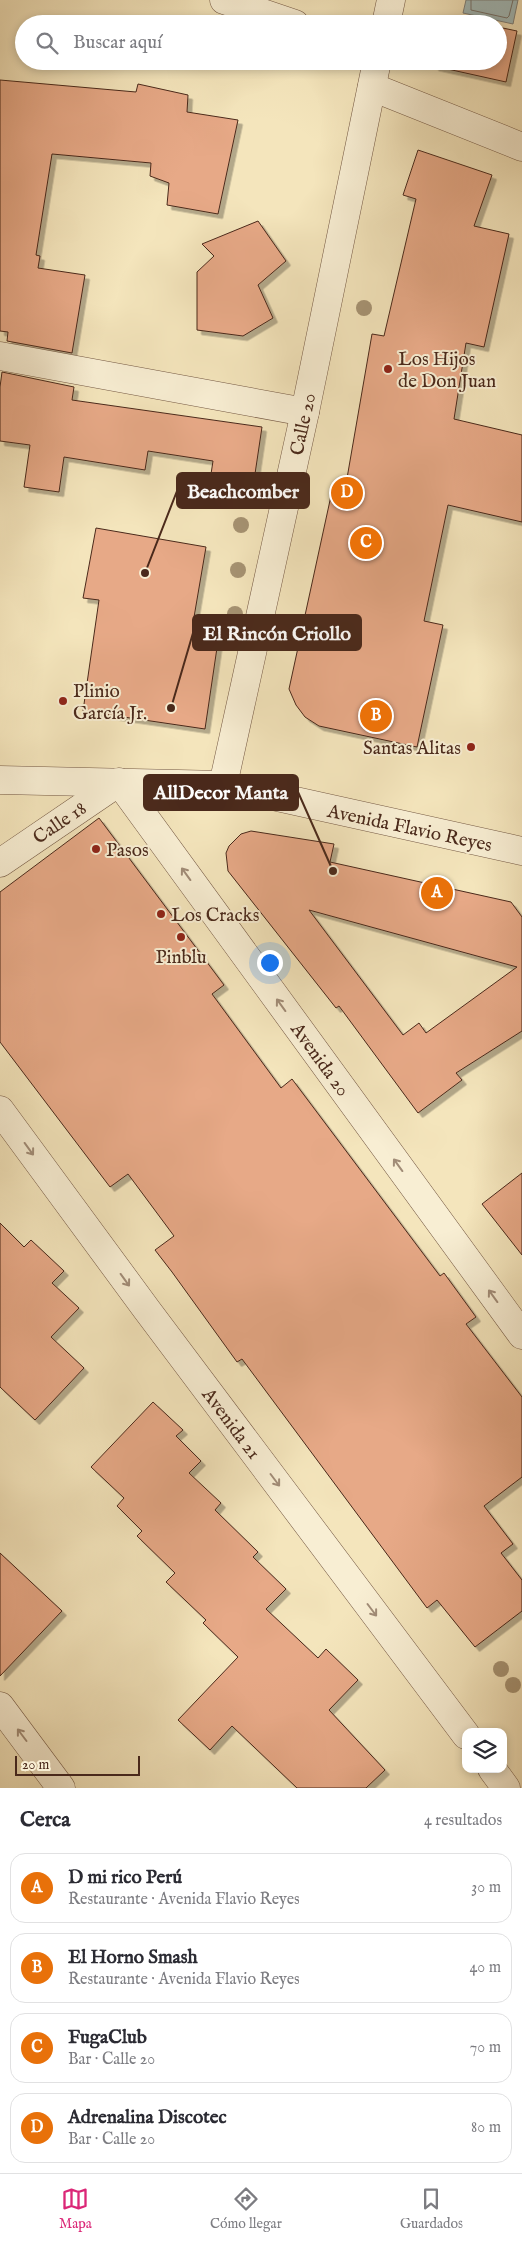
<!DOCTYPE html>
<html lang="es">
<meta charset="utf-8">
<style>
body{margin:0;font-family:"IM FELL English",serif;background:#f7f7f7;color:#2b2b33}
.controls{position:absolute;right:15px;bottom:15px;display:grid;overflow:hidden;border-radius:10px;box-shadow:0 2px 8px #0003}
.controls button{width:45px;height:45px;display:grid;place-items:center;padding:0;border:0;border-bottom:1px solid #e1e1e2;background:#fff;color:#2b2b33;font:25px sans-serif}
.scale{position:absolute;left:15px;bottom:12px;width:125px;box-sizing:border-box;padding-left:5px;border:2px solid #4a291b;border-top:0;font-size:14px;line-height:18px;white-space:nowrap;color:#4a291b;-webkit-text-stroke:4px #f8eed3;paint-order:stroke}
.you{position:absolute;left:269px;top:962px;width:18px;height:18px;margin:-12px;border:4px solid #fff;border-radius:50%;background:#1a73e8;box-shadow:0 0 0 8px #1a73e833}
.badge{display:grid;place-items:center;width:32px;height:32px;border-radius:50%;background:#db2777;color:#fff;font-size:16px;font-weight:700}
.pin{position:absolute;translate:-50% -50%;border:2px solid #fff;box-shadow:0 1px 5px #0006}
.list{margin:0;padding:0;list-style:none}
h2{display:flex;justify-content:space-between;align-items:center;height:65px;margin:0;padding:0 20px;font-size:21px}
h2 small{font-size:16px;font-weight:400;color:#7c7c81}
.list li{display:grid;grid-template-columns:32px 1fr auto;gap:15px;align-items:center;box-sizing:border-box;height:70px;margin:0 10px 10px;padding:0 10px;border:1px solid #e1e1e2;border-radius:15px}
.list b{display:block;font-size:19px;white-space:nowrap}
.list p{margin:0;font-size:16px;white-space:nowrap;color:#7c7c81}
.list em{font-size:16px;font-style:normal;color:#7c7c81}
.icon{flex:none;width:28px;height:28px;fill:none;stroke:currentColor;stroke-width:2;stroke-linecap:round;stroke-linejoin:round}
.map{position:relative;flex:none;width:522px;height:1788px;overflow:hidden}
.search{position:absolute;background:#fff;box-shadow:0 2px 8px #0003;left:15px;right:15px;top:15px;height:55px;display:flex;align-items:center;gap:12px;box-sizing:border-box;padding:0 18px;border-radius:28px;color:#7c7c81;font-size:19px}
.sheet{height:385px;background:#fff}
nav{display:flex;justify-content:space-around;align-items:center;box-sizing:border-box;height:70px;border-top:1px solid #e1e1e2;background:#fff;font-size:14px;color:#7c7c81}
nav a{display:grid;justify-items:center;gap:2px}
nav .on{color:#db2777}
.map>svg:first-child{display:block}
</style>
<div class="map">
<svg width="522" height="1788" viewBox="0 0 522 1788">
<defs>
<filter id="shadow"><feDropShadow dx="4.5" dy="4.5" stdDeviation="0" flood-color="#0004"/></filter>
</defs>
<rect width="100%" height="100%" fill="#f4e5bc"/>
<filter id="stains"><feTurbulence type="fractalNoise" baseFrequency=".004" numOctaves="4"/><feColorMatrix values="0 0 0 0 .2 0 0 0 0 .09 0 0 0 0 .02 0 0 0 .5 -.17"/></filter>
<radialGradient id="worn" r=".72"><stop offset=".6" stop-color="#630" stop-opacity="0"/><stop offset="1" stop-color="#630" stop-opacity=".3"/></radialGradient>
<polygon fill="#a2bcbc" stroke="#7f817c" points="466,0 518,0 513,24 463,13"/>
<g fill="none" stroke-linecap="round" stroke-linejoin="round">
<polyline stroke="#76726c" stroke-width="1" points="471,0 471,10 507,18 509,16 513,0"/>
</g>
<g fill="#e7a987" stroke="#4a291b" fill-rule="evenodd" filter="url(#shadow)">
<polygon points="445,16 482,24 443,24"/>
<polygon points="498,27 517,31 506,82 434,66 435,61 498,61"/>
<polygon points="0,80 136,92 138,84 188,95 187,112 238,120 218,214 167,205 169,183 150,176 151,163 52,154 36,255 40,256 38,268 85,275 72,353 7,341 8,332 0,331"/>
<polygon points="418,150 492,175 474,226 509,234 484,347 466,343 454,419 522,435 522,522 448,505 424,621 443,625 417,747 319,726 305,717 296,705 289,689 334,482 346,484 372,334 384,336 416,199 403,195"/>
<polygon points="258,221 286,261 258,285 273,318 243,336 197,330 197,272 214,256 202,244"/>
<polygon points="2,372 74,387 72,400 262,427 252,494 209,487 213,461 148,451 145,470 64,457 59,492 24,487 30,445 0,441 0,387"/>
<polygon points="96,528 206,547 193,623 202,625 200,638 218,641 205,729 83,711 99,600 83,598"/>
<polygon points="99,818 224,985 212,994 281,1088 292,1079 440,1276 444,1273 476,1317 466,1324 522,1397 522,1477 484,1506 513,1544 501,1553 522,1580 522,1611 475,1647 437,1600 427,1608 242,1359 237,1362 172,1272 155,1250 174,1236 128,1174 110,1187 0,1042 0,892"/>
<path d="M251,831L334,844L330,862L511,902L522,917V1031L456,1073L462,1080L418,1113L339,1006L336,1008L228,871L226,853L229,846L241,834ZM309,910L517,967L426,1033L419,1023L403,1035Z"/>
<polygon points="522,1173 522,1255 482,1204"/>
<polygon points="0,1223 24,1247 31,1240 64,1271 52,1283 79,1308 51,1337 84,1368 35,1420 0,1387"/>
<polygon points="153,1402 183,1430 176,1436 201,1461 189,1473 221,1503 215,1510 258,1552 253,1557 286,1589 266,1609 318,1658 326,1649 358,1680 329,1710 385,1770 366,1788 297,1788 232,1726 210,1750 178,1720 238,1657 203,1623 206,1620 166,1582 175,1573 137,1536 142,1531 117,1506 124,1498 91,1467"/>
<polygon points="0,1553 62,1611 0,1676"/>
</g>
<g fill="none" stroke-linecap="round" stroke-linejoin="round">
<g stroke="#745843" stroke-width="29">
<g id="minor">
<polyline points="224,0 295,24"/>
<polyline points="386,24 391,0"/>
<polyline points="372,87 522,147"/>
<polyline points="0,356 305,412"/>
<polyline points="0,780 223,785 522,851"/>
<polyline points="223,785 305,412 377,61"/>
<polyline points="0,863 119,782 522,1335"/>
<polyline points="0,1110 147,1310 466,1735"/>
<polyline points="0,1706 61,1788"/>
<polyline points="492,1769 506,1788"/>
</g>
</g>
<use href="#minor" stroke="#f8eed3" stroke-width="28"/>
</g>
<g fill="#a69373">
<circle cx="364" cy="308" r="8"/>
<circle cx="241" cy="525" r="8"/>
<circle cx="238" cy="570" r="8"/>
<circle cx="235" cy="614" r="8"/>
<circle cx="501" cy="1669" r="8"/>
<circle cx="513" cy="1685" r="8"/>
</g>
<defs><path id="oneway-shaft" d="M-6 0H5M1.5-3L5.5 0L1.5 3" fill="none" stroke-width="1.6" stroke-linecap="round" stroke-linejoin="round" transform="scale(1.25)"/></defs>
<g stroke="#a18c77">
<use href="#oneway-shaft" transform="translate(186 874) rotate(-126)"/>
<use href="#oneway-shaft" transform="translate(281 1005) rotate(-126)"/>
<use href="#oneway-shaft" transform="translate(29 1149) rotate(54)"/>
<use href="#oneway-shaft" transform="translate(398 1165) rotate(-126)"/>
<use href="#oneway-shaft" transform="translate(125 1280) rotate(54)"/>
<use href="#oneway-shaft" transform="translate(493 1296) rotate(-126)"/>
<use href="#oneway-shaft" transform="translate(275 1480) rotate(53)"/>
<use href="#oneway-shaft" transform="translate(372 1610) rotate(53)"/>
<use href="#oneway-shaft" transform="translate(22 1735) rotate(-127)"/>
</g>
<g fill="#8f2418" stroke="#f8eed3" stroke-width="2">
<circle cx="388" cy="369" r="5"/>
<circle cx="63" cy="701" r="5"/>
<circle cx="471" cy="747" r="5"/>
<circle cx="96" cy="849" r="5"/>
<circle cx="161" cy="914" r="5"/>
<circle cx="181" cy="937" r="5"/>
</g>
<g text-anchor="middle" stroke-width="4" stroke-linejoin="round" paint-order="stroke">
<g font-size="19" fill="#4a291b" stroke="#f8eed3" text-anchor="start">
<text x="398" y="365">Los Hijos<tspan x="398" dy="22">de Don Juan</tspan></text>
<text x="73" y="697">Plinio<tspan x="73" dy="22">García Jr.</tspan></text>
<text x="461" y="754" text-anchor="end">Santas Alitas</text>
<text x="106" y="856">Pasos</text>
<text x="171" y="921">Los Cracks</text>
<text x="181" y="963" text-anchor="middle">Pinblu</text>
</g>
<g font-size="19" fill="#4a291b" stroke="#f8eed3">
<text transform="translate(302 424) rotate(-78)" y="7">Calle 20</text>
<text transform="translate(59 822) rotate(-34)" y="7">Calle 18</text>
<text transform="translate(410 827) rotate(12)" y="7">Avenida Flavio Reyes</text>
<text transform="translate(321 1059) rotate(54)" y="7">Avenida 20</text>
<text transform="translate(232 1423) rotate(53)" y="7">Avenida 21</text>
</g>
</g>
<path fill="none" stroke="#4a291b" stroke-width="2" d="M145 573L177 491M171 708L193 633M333 871L298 792"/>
<g fill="#4a291b" stroke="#f8eed3" stroke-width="2">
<circle cx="145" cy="573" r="5"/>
<circle cx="171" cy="708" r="5"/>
<circle cx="333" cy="871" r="5"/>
</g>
<g fill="#4a291b" stroke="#4a291b" stroke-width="2">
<rect x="177" y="473" width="132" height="35" rx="5"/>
<rect x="193" y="615" width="168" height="35" rx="5"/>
<rect x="144" y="775" width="154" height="35" rx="5"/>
</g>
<g font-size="20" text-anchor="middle" font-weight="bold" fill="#fff">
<text x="243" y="498">Beachcomber</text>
<text x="277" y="640">El Rincón Criollo</text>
<text x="221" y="799">AllDecor Manta</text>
</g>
<rect width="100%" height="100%" filter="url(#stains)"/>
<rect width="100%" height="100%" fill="url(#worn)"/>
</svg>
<div class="controls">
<button><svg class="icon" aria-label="layers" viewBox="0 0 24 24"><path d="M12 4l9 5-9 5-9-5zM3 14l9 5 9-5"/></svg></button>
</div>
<div class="scale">20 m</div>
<div class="you"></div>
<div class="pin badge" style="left:437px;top:893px;background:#e8710a">A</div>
<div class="pin badge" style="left:376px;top:716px;background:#e8710a">B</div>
<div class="pin badge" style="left:366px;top:543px;background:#e8710a">C</div>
<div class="pin badge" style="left:347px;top:493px;background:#e8710a">D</div>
<div class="search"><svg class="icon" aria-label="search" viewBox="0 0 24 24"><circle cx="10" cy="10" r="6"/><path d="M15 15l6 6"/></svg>Buscar aquí</div>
</div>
<section class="sheet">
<h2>Cerca<small>4 resultados</small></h2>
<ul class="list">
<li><span class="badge" style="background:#e8710a">A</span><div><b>D mi rico Perú</b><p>Restaurante · Avenida Flavio Reyes</p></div><em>30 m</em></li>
<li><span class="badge" style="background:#e8710a">B</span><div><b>El Horno Smash</b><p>Restaurante · Avenida Flavio Reyes</p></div><em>40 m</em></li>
<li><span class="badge" style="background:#e8710a">C</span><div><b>FugaClub</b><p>Bar · Calle 20</p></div><em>70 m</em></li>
<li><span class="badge" style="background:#e8710a">D</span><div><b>Adrenalina Discotec</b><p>Bar · Calle 20</p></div><em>80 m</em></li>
</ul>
</section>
<nav>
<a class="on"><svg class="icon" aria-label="map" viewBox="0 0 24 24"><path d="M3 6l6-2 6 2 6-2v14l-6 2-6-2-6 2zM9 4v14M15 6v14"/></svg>Mapa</a>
<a><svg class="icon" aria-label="directions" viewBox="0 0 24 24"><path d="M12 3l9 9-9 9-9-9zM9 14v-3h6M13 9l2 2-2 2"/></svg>Cómo llegar</a>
<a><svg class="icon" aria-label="saved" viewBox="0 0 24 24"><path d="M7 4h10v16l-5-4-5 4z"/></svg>Guardados</a>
</nav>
